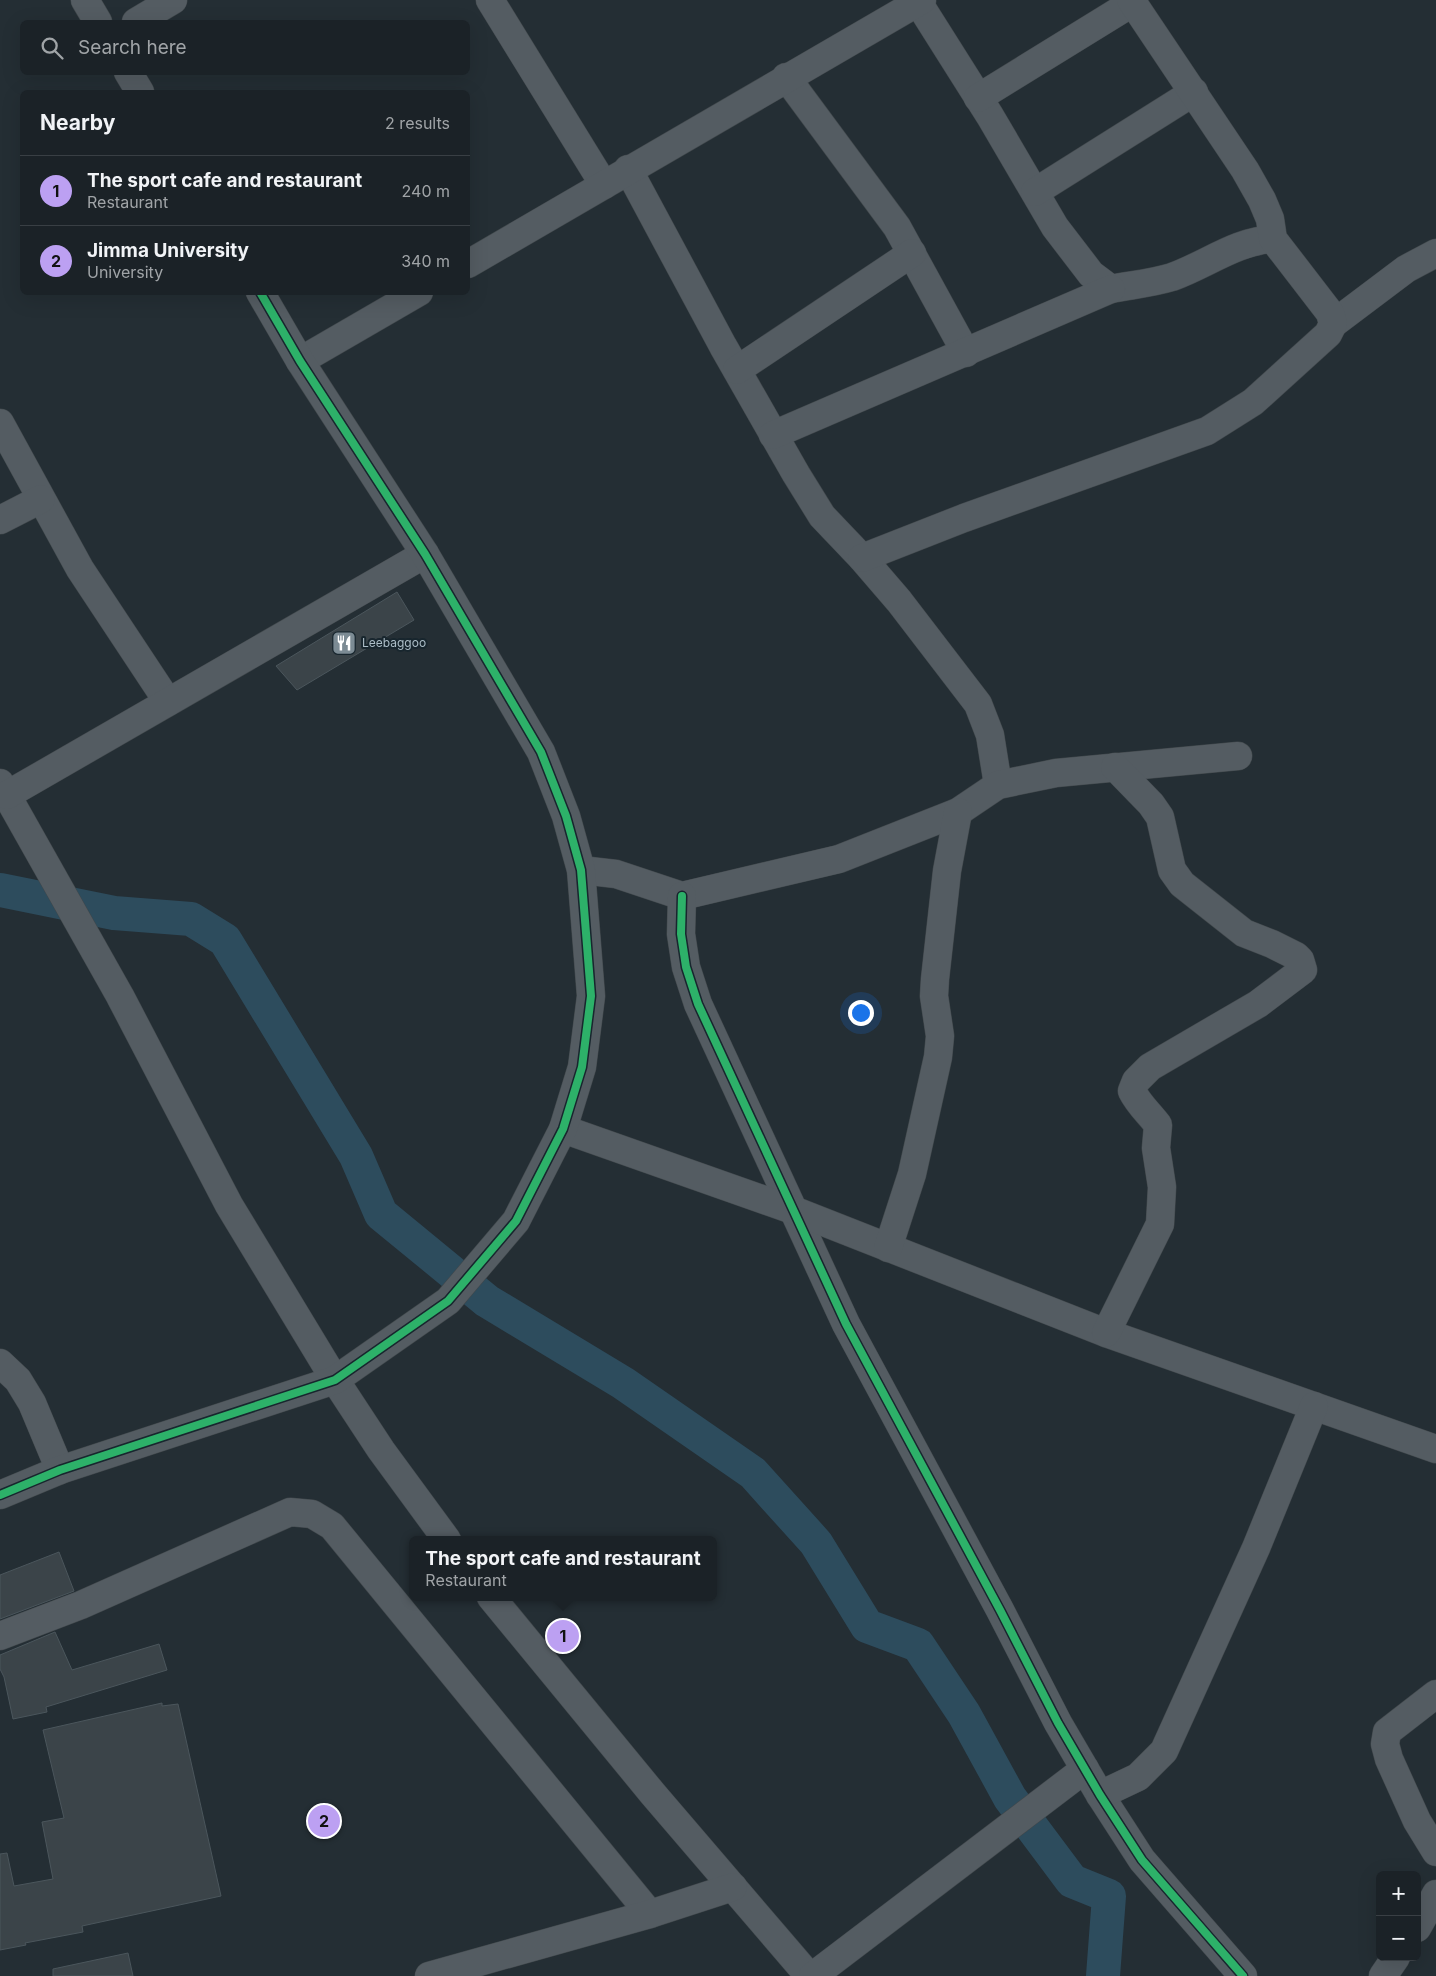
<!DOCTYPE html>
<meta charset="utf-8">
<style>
body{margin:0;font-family:Inter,sans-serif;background:#282f33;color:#f1f3f6}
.controls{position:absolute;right:15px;bottom:15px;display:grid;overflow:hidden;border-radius:8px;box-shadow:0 5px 20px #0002}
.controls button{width:45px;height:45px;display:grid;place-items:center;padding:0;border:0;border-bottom:1px solid #393f44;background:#1b2227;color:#f1f3f6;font:25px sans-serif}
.you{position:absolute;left:860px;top:1012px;width:18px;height:18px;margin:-12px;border:4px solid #fff;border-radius:50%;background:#1a73e8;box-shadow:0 0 0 8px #1a73e833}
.badge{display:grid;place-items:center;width:32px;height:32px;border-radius:50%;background:#bca0f2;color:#111;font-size:16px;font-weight:700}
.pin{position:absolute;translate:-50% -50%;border:2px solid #fff;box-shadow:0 1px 5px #0006}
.popup{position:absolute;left:409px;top:1536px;width:308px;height:65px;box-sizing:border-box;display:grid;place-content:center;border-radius:8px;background:#1b2227;filter:drop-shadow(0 1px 4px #0005);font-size:16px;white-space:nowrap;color:#a0a4a7}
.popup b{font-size:19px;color:#f1f3f6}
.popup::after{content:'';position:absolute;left:50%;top:100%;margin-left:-10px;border:10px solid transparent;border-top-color:#1b2227}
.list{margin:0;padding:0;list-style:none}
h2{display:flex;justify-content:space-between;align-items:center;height:65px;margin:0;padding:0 20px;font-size:21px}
h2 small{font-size:16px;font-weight:400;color:#a0a4a7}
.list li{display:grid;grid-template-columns:32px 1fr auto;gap:15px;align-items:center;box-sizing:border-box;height:70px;padding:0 20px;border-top:1px solid #393f44}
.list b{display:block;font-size:19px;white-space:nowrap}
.list p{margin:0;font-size:16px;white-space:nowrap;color:#a0a4a7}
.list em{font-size:16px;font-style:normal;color:#a0a4a7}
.icon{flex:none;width:28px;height:28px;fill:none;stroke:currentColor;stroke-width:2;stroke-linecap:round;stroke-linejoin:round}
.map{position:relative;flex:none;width:1436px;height:1976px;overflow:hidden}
.search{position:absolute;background:#1b2227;box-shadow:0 5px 20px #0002;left:20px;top:20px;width:450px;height:55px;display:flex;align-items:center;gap:12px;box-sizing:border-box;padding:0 18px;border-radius:8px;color:#a0a4a7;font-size:19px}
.panel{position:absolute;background:#1b2227;box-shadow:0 5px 20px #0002;left:20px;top:90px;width:450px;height:205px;border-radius:8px}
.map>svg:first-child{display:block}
</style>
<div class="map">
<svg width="1436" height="1976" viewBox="0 0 1436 1976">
<rect width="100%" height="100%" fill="#242e34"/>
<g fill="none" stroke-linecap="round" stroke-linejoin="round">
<polyline stroke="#2d4c5d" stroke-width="34" points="0,890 114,913 191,919 225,940 356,1156 381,1214 487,1301 623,1383 753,1473 816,1543 867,1626 918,1645 964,1714 1010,1798 1072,1881 1109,1896 1103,1976"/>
</g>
<g fill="#3b4449" stroke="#4b565c">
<polygon points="397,592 414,620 297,690 276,666"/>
<polygon points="59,1552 74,1591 0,1619 0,1575"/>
<polygon points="55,1632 72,1670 159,1644 167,1670 46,1707 47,1712 13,1719 4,1677 0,1669 0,1655"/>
<polygon points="162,1703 162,1706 178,1704 221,1896 82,1926 83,1932 25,1943 26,1945 0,1950 0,1854 7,1853 14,1886 53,1879 42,1822 64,1818 43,1730"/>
<polygon points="128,1953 133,1976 53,1976 53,1969"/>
</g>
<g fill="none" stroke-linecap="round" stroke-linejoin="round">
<g stroke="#41484c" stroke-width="29">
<g id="minor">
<polyline points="85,0 98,22"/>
<polyline points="490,0 604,185"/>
<path d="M918,2L990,116L1055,227L1091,274L1111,289C1131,285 1153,283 1172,277C1206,265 1236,241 1273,239"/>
<polyline points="136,22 173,0"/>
<polyline points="128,72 140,92"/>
<polyline points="786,77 897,227 966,353"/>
<polyline points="978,98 1132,3"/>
<polyline points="628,169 723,346 796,474 822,516 862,558 899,601 978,704 990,735 998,785"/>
<polyline points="1035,192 1194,92"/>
<polyline points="468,264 922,0"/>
<polyline points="1333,324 1406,269 1436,253"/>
<polyline points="300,361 419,292"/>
<polyline points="737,370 912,253"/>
<polyline points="0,423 80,569 168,702"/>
<polyline points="773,435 1111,289"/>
<polyline points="0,520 41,499"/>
<polyline points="862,558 964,518 1207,431 1253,402 1328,334 1333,324 1330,313 1273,239 1270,219 1262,200 1245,170 1131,0"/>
<polyline points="0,783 120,996 229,1205 335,1380 381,1450 447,1540"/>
<polyline points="7,795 425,554"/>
<polyline points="581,870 616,874 682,896 839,859 958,812 998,785 1056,773 1238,756"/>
<polyline points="682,896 681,934 686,967 698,1004 846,1324 1000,1610 1058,1723 1100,1795 1142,1860 1243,1976"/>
<polyline points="563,1129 793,1210 1106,1333 1436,1449"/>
<polyline points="888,1248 912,1174 938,1057 940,1036 934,996 935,979 947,871 958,812"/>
<path d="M1106,1333L1160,1224L1162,1187L1156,1148L1158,1125C1149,1113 1139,1105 1132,1091L1136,1081L1150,1067L1258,1004L1303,970L1300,960L1296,956L1272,944L1244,933L1182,884L1172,870L1160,817L1151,804L1115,767"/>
<polyline points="0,1363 18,1380 32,1403 60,1470"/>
<polyline points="0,1495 60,1470 335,1380 448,1301 516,1221 563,1129 582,1067 591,996 581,870 566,816 541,752 425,554 300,361 260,292"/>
<polyline points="491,1597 653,1794 809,1976"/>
<polyline points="0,1636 81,1605 290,1512 312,1514 332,1526 650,1914"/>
<polyline points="1436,1694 1387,1732 1385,1744 1389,1759 1417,1821 1436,1852"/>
<polyline points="1100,1795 1138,1777 1164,1751 1256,1548 1314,1406"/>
<polyline points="1417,1928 1436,1894"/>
<polyline points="429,1976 650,1914 733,1887"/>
<polyline points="813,1976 1085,1769"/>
<polyline points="1383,1976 1396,1957"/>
</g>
</g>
<use href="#minor" stroke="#545c62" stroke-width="28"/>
<g stroke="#18262e" stroke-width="11">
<g id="cycleway">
<polyline points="682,896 681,934 686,967 698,1004 846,1324 1000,1610 1058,1723 1100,1795 1142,1860 1243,1976"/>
<polyline points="0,1495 60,1470 335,1380 448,1301 516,1221 563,1129 582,1067 591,996 581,870 566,816 541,752 425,554 300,361 260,292"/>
</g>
</g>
<use href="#cycleway" stroke="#2db169" stroke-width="8"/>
</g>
<defs>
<g id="restaurant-square" transform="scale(1.25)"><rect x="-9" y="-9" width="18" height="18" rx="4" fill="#7c8b94" stroke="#18262e"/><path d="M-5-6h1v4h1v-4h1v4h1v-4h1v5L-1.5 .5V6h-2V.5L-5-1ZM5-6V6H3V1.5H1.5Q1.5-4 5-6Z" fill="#fff"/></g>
</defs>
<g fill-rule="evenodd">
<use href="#restaurant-square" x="344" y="643"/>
</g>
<g text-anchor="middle" stroke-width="4" stroke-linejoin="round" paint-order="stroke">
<g font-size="12" fill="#acbdc7" stroke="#18262e" text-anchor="start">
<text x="362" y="647">Leebaggoo</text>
</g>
</g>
</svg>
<div class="controls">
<button>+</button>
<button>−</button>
</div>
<div class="you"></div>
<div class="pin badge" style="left:563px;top:1636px">1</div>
<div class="popup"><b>The sport cafe and restaurant</b>Restaurant</div>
<div class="pin badge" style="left:324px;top:1821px">2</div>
<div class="search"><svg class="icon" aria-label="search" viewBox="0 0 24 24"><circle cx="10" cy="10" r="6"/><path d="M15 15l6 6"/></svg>Search here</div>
<section class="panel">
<h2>Nearby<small>2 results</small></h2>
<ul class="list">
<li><span class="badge">1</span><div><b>The sport cafe and restaurant</b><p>Restaurant</p></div><em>240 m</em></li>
<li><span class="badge">2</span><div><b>Jimma University</b><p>University</p></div><em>340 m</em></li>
</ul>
</section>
</div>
